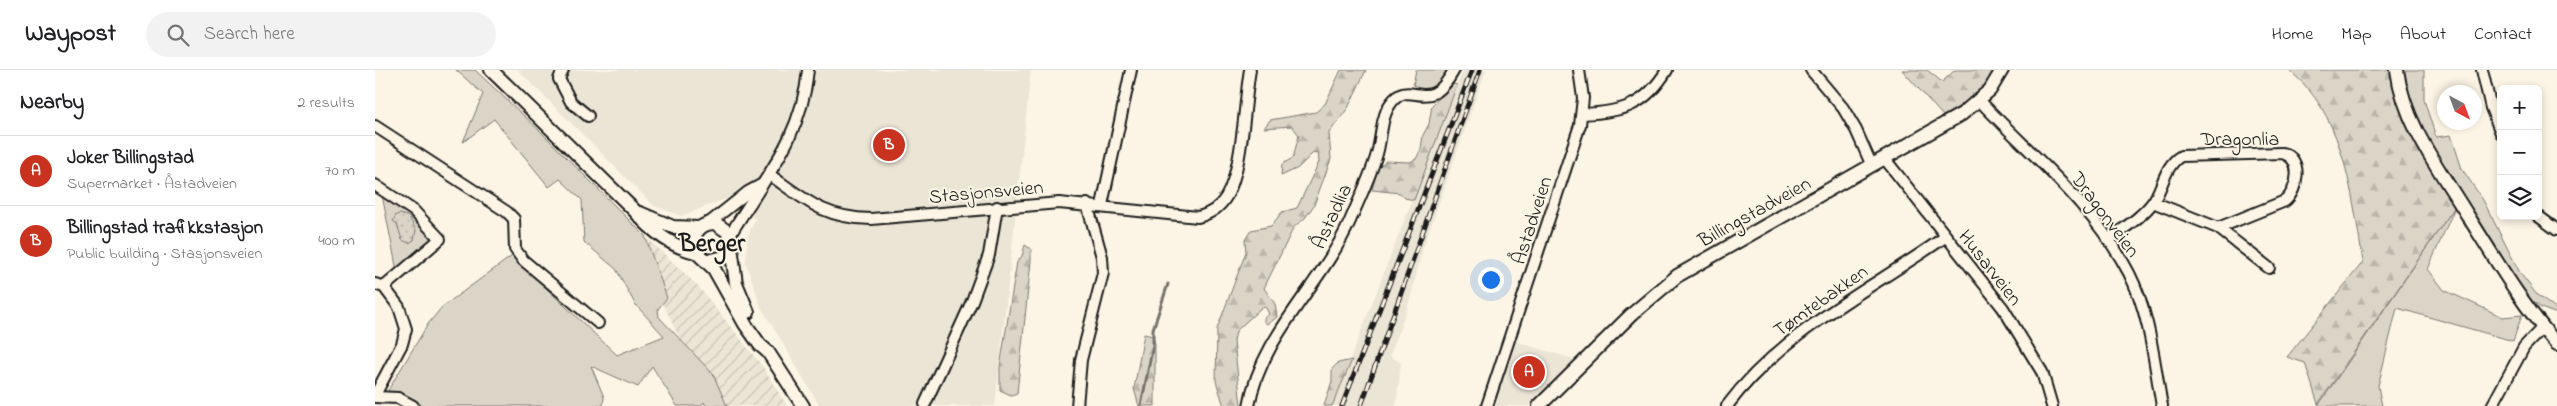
<!DOCTYPE html>
<meta charset="utf-8">
<style>
body{margin:0;font-family:"Indie Flower",sans-serif;background:#f2f2f2;color:#202124}
.controls{position:absolute;right:15px;top:15px;display:grid;overflow:hidden;border-radius:8px;box-shadow:0 2px 8px #0003}
.controls button{width:45px;height:45px;display:grid;place-items:center;padding:0;border:0;border-bottom:1px solid #e0e0e0;background:#fff;color:#202124;font:25px sans-serif}
.compass{position:absolute;left:2062px;top:15px;width:45px;height:45px;border-radius:50%;background:#fff;box-shadow:0 2px 8px #0003;rotate:139deg}
.you{position:absolute;left:1115px;top:209px;width:18px;height:18px;margin:-12px;border:4px solid #fff;border-radius:50%;background:#1a73e8;box-shadow:0 0 0 8px #1a73e833}
.badge{display:grid;place-items:center;width:32px;height:32px;border-radius:50%;background:#c8321e;color:#fff;font-size:16px;font-weight:700}
.pin{position:absolute;translate:-50% -50%;border:2px solid #fff;box-shadow:0 1px 5px #0006}
.list{margin:0;padding:0;list-style:none}
h2{display:flex;justify-content:space-between;align-items:center;height:65px;margin:0;padding:0 20px;font-size:21px}
h2 small{font-size:16px;font-weight:400;color:#757577}
.list li{display:grid;grid-template-columns:32px 1fr auto;gap:15px;align-items:center;box-sizing:border-box;height:70px;padding:0 20px;border-top:1px solid #e0e0e0}
.list b{display:block;font-size:19px;white-space:nowrap}
.list p{margin:0;font-size:16px;white-space:nowrap;color:#757577}
.list em{font-size:16px;font-style:normal;color:#757577}
.icon{flex:none;width:28px;height:28px;fill:none;stroke:currentColor;stroke-width:2;stroke-linecap:round;stroke-linejoin:round}
.map{position:relative;flex:none;width:2182px;height:336px;overflow:hidden}
header{display:flex;align-items:center;gap:30px;box-sizing:border-box;height:70px;padding:0 25px;background:#fff;border-bottom:1px solid #e0e0e0}
header strong{font-size:24px}
nav{display:flex;gap:28px;margin-inline-start:auto;font-size:18px}
.search{width:350px;height:45px;background:#f2f2f2;display:flex;align-items:center;gap:12px;box-sizing:border-box;padding:0 18px;border-radius:28px;color:#757577;font-size:19px}
main{display:flex}
aside{flex:1;background:#fff}
.map>svg:first-child{display:block}
</style>
<header>
<strong>Waypost</strong>
<div class="search"><svg class="icon" aria-label="search" viewBox="0 0 24 24"><circle cx="10" cy="10" r="6"/><path d="M15 15l6 6"/></svg>Search here</div>
<nav><a>Home</a><a>Map</a><a>About</a><a>Contact</a></nav>
</header>
<main>
<aside>
<h2>Nearby<small>2 results</small></h2>
<ul class="list">
<li><span class="badge">A</span><div><b>Joker Billingstad</b><p>Supermarket · Åstadveien</p></div><em>70 m</em></li>
<li><span class="badge">B</span><div><b>Billingstad trafikkstasjon</b><p>Public building · Stasjonsveien</p></div><em>400 m</em></li>
</ul>
</aside>
<div class="map">
<svg width="2182" height="336" viewBox="0 0 2182 336">
<defs>
<pattern id="industrial-furrows" width="10" height="10" patternUnits="userSpaceOnUse" patternTransform="scale(1.25)"><rect width="10" height="10" fill="#ebe5d6"/><path d="M-1 1l2-2M0 10L10 0M9 11l2-2" fill="none" stroke="#c9c4b7"/></pattern>
<pattern id="forest-firs" width="22" height="20" patternUnits="userSpaceOnUse" patternTransform="scale(1.25)"><rect width="22" height="20" fill="#dbd5c8"/><path d="M5 1l3.5 6h-7zM16 11l3.5 6h-7z" fill="#bbb6ab"/></pattern>
<pattern id="park-dots" width="8" height="8" patternUnits="userSpaceOnUse" patternTransform="scale(1.25)"><rect width="8" height="8" fill="#dbd5c8"/><path d="M2 2h.1M6 6h.1" fill="none" stroke="#bbb6ab" stroke-width="1.8" stroke-linecap="round"/></pattern>
</defs>
<rect width="100%" height="100%" fill="#fcf5e5"/>
<filter id="ink" filterUnits="userSpaceOnUse"><feTurbulence type="fractalNoise" baseFrequency=".02" numOctaves="2"/><feDisplacementMap in="SourceGraphic" scale="10" xChannelSelector="R" yChannelSelector="G"/><feConvolveMatrix kernelMatrix="1 2 1 2 8 2 1 2 1" color-interpolation-filters="sRGB"/></filter>
<g filter="url(#ink)">
<g fill="#ebe5d6">
<polygon points="143,0 656,0 620,336 445,336 386,237 371,193 372,169 380,149 353,128 306,146 279,136"/>
<polygon points="1088,0 1111,0 1048,178 1034,233 1015,286 1026,293 1021,336 957,336"/>
<polygon points="1140,271 1201,290 1154,336 1117,336"/>
</g>
<polygon fill="url(#industrial-furrows)" points="270,166 323,216 388,297 412,336 337,336 268,192"/>
<g fill="#dbd5c8" stroke="#7c7872">
<polygon points="81,0 100,0 164,60 270,166 292,228 283,239 284,247 338,304 352,336 331,336 329,332 326,336 302,336 277,296 263,317 216,296 229,327 228,336 48,336 31,325 12,322 53,254 67,237 137,186 242,285 289,266 260,234 241,199 209,172 207,130 185,109 174,117 119,49 88,72 108,24"/>
<polygon points="1041,0 1073,0 1063,16 1047,22 1038,14"/>
<polygon points="2029,0 2049,0 2049,30 2061,67 2076,65 2087,99 2108,130 2145,203 2162,225 2182,240 2182,244 2166,238 2150,225 2053,69 2036,33"/>
<path d="M7,125C22,135 54,149 57,170L22,201Z"/>
<polygon points="2081,135 2053,199 2069,220 2128,247 2147,245 2138,271 2022,238 2003,316 2007,336 1943,336"/>
</g>
<g fill="url(#forest-firs)" stroke="#7c7872">
<polygon points="966,0 991,0 973,38 954,63 956,89 939,135 930,148 919,157 889,218 900,234 902,247 893,254 889,252 889,248 894,244 891,238 887,237 861,261 859,271 866,336 849,336 841,311 842,259 871,182 870,170 876,160 896,156 907,142 922,138 944,92 943,82 938,83 923,98 906,106 907,94 918,88 924,65 917,56 889,58 895,50 941,42 950,34"/>
<polygon points="1527,0 1552,0 1567,12 1580,0 1622,0 1599,28 1568,46"/>
<path d="M1914,0H2017L2022,31L2043,73L2081,135L1943,334L1930,293L1912,287L1988,192C1979,136 1971,63 1933,19C1928,12 1920,6 1914,0Z"/>
<polygon points="1079,14 1082,15 1039,130 1030,128 1025,123 997,120 1003,97 1011,91 1035,92 1041,89 1046,79 1048,65 1054,54 1057,35"/>
<polygon points="650,175 656,179 656,191 642,323 636,325 625,320 625,297 642,192 647,186"/>
<polygon points="769,264 778,266 780,274 780,336 764,336 759,319"/>
<polygon points="977,290 957,336 949,336 957,311 957,299 963,293"/>
</g>
<polygon fill="url(#park-dots)" stroke="#7c7872" points="25,144 34,147 41,160 39,170 34,173 27,170 22,154 18,151 21,145"/>
<g fill="none" stroke-linecap="round" stroke-linejoin="round">
<polyline stroke="#75726c" stroke-width="3" points="766,336 778,275 778,259 793,214"/>
<g stroke="#1c1c1c" stroke-width="14">
<g id="minor">
<polyline points="188,0 184,9 196,32 213,46"/>
<polyline points="1436,0 1468,38 1481,60 1497,96"/>
<polyline points="2107,0 2116,38 2126,63"/>
<path d="M1604,30C1657,86 1718,134 1754,203C1775,244 1779,292 1787,336"/>
<path d="M1207,44C1248,42 1270,36 1292,0"/>
<polyline points="0,56 132,142 139,149 140,179 148,190 223,253"/>
<polyline points="1510,89 1628,238 1667,302 1677,336"/>
<path d="M395,105C432,131 449,148 496,149L684,133L823,147C835,144 845,137 851,127C868,99 869,33 875,0"/>
<polyline points="0,115 39,141 65,169 9,217"/>
<polyline points="1778,132 1843,158 1894,198"/>
<polyline points="727,135 756,0"/>
<polyline points="2163,146 2182,160"/>
<polyline points="334,153 373,122 386,115"/>
<path d="M355,165C388,110 427,68 433,0"/>
<path d="M1734,169C1749,158 1767,147 1778,132C1788,117 1790,95 1806,86L1907,83C1929,88 1923,120 1910,131L1843,158"/>
<polyline points="0,214 9,217 24,237 31,259 27,274 0,325"/>
<polyline points="0,327 23,328 38,336"/>
<polyline points="550,334 597,231 614,185 622,137"/>
<polyline points="702,336 706,290 728,203 727,187 712,134"/>
<path d="M874,336C886,265 947,215 975,151C984,130 994,109 1001,87C1007,70 1005,48 1016,33C1036,6 1053,49 1079,0"/>
<polyline points="1112,336 1205,55 1208,28 1204,0"/>
<path d="M1352,336C1408,261 1495,220 1570,167"/>
<polyline points="2117,336 2149,277 2167,258"/>
</g>
</g>
<g stroke="#1c1c1c" stroke-width="16">
<g id="major">
<path d="M116,0L259,140C275,159 296,177 321,182"/>
<path d="M2022,0C2029,54 2065,100 2093,146C2121,190 2147,235 2182,274"/>
<polyline points="265,143 298,157 324,158"/>
<polyline points="356,177 361,213 373,242"/>
<path d="M333,191L349,187L356,177L353,162L340,153C323,153 315,167 321,182L339,199L370,254L385,275L393,282L428,336"/>
<polyline points="1164,336 1256,245 1302,206 1587,44 1615,20 1627,0"/>
</g>
</g>
<use href="#minor" stroke="#fcf5e5" stroke-width="10"/>
<use href="#major" stroke="#fcf5e5" stroke-width="12"/>
<g stroke="#1c1c1c" stroke-width="5">
<g id="rail">
<polyline points="967,336 1097,0"/>
<polyline points="986,336 1105,0"/>
</g>
</g>
<use href="#rail" stroke="#fcf5e5" stroke-width="3" stroke-dasharray="9" stroke-linecap="butt"/>
</g>
</g>
<g text-anchor="middle" stroke-width="4" stroke-linejoin="round" paint-order="stroke">
<g font-size="20" fill="#1c1c1c" stroke="#fcf5e5">
<text x="1865" y="75">Dragonlia</text>
<text transform="translate(611 121) rotate(-5)" y="7">Stasjonsveien</text>
<text transform="translate(1379 141) rotate(-29)" y="7">Billingstadveien</text>
<text transform="translate(1731 144) rotate(53)" y="7">Dragonveien</text>
<text transform="translate(956 146) rotate(-65)" y="7">Åstadlia</text>
<text transform="translate(1156 150) rotate(-72)" y="7">Åstadveien</text>
<text transform="translate(1616 197) rotate(52)" y="7">Husarveien</text>
<text transform="translate(1445 230) rotate(-35)" y="7">Tømtebakken</text>
</g>
<g font-size="25" font-weight="bold" fill="#1c1c1c" stroke="#fcf5e5">
<text x="337" y="181">Berger</text>
</g>
</g>
</svg>
<div class="controls">
<button>+</button>
<button>−</button>
<button><svg class="icon" aria-label="layers" viewBox="0 0 24 24"><path d="M12 4l9 5-9 5-9-5zM3 14l9 5 9-5"/></svg></button>
</div>
<svg class="compass" viewBox="-18 -18 36 36"><path d="M0-13l5 13h-10z" fill="#e53935"/><path d="M0 13l5-13h-10z" fill="#757577"/></svg>
<div class="you"></div>
<div class="pin badge" style="left:1154px;top:302px">A</div>
<div class="pin badge" style="left:514px;top:75px">B</div>
</div>
</main>
